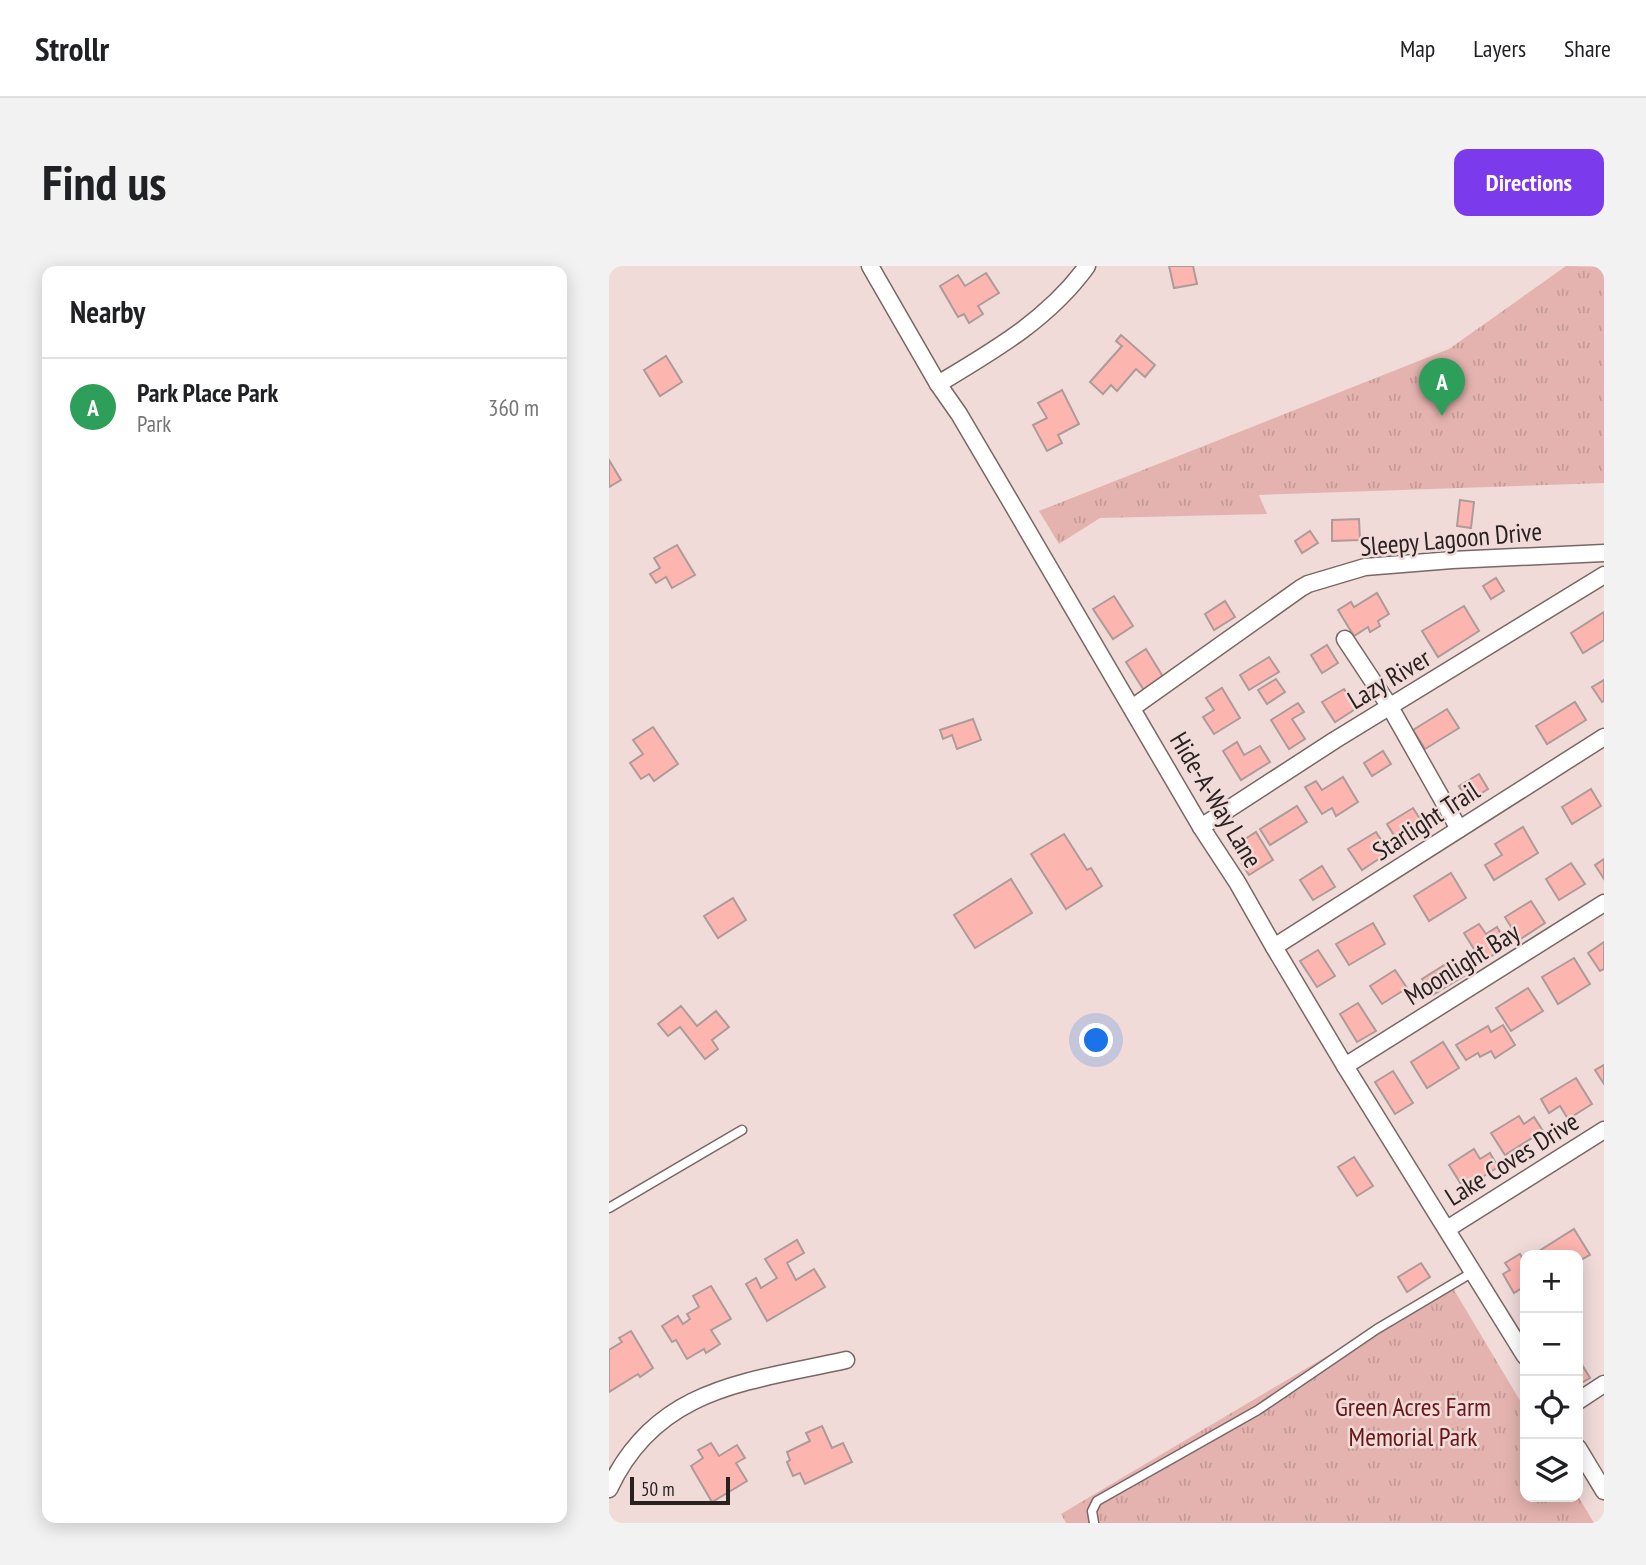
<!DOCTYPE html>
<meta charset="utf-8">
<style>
body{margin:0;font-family:"PT Sans Narrow",sans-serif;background:#f2f2f2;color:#202124}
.controls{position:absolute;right:21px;bottom:21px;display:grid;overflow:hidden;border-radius:14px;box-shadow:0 4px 18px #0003}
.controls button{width:63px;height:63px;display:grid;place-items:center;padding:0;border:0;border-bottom:2px solid #e0e0e0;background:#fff;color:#202124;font:35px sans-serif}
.scale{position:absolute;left:21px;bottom:18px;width:100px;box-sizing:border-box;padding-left:7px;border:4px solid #282120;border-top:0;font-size:19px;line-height:24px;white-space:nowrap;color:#282120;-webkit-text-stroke:5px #f0dbd9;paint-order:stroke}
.you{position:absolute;left:488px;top:775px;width:24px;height:24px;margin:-18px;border:5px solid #fff;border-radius:50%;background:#1a73e8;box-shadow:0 0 0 10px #1a73e833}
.badge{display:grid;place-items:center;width:46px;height:46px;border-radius:50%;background:#7c3aed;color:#fff;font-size:23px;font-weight:700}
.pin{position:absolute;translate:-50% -58px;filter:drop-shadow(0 2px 4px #0008)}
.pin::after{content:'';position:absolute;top:37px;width:24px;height:21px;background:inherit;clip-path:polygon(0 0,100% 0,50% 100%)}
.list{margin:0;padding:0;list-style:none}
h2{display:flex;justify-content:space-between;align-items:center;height:91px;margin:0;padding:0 28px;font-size:30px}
h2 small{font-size:23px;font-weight:400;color:#757577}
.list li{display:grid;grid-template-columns:46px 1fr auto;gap:21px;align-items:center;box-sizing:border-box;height:98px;padding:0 28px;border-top:2px solid #e0e0e0}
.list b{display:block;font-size:26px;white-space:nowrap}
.list p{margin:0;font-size:23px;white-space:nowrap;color:#757577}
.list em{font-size:23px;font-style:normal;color:#757577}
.icon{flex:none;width:38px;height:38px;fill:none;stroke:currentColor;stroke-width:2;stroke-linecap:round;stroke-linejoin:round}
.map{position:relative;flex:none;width:995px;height:1257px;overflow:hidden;border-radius:14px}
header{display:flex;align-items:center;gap:42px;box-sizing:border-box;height:98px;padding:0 35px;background:#fff;border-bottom:2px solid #e0e0e0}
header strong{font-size:33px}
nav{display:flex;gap:38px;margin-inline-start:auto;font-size:24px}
.intro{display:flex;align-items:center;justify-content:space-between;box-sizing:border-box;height:168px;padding:0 42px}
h1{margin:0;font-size:49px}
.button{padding:18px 32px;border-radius:14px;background:#7c3aed;color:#fff;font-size:24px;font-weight:700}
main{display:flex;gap:42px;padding:0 42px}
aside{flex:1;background:#fff;border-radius:14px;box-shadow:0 4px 18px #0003}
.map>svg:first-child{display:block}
</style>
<header>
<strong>Strollr</strong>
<nav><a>Map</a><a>Layers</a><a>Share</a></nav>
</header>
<div class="intro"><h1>Find us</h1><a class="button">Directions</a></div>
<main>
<aside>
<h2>Nearby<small></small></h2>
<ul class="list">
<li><span class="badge" style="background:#2e9e5b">A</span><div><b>Park Place Park</b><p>Park</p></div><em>360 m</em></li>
</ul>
</aside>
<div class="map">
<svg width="995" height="1257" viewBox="0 0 995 1257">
<defs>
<pattern id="grass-tufts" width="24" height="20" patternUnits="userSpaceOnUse" patternTransform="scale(1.75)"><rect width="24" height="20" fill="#e5b3af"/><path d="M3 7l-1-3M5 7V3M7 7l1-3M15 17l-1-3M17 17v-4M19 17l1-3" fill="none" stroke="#c49a96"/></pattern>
</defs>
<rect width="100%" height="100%" fill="#f0dbd9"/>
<g fill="url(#grass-tufts)">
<polygon points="957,0 995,1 995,217 650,229 658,248 491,252 450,278 430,245 840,83"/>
<polygon points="841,1017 916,1143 916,1231 969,1230 985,1257 457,1257 452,1248"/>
</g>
<g fill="#fdb5af" stroke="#ae9b99" stroke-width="2">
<polygon points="560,0 584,0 588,18 565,22"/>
<polygon points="377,7 390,27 369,40 374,48 360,57 355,48 349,51 331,20 349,9 356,20"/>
<polygon points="512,69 546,99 536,111 527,103 508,125 502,119 494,128 481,116 513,80 507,75"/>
<polygon points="57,90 73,116 51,130 35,104"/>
<polygon points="453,124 470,158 449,169 453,177 438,185 424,159 438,152 429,137"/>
<polygon points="0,194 12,214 0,221"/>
<polygon points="851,234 865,236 862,262 848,260"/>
<polygon points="750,253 751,274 723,275 723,254"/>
<polygon points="701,265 709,277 693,287 686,275"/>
<polygon points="68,279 86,309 63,322 57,311 47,317 41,308 51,302 45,292"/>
<polygon points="887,312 895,325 882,333 874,320"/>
<polygon points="768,327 780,348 769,355 771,360 761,366 759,361 745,370 729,344 742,336 745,341"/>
<polygon points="505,330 524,360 504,373 484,343"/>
<polygon points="616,335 626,351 605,364 596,348"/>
<polygon points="855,340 870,365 829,391 813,365"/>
<polygon points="995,346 995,374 974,387 962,367"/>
<polygon points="718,379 729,397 713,407 702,389"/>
<polygon points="537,383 556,414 536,426 517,396"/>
<polygon points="660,391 670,406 640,424 631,409"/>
<polygon points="667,413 676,426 658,438 649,424"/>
<polygon points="995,414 995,435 993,436 983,421"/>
<polygon points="613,422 631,452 605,468 594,451 605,444 597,432"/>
<polygon points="735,423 748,442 726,456 713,436"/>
<polygon points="966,436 977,454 938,478 927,460"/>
<polygon points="689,437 695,446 683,453 696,473 680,483 662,454"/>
<polygon points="838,443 850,462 816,483 804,464"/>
<polygon points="364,453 372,474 348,483 343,469 334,473 331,464"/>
<polygon points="44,461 69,498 45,515 40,508 32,513 21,497 34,488 24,474"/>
<polygon points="628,476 635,489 651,480 661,496 632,514 614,485"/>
<polygon points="774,485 782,498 763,510 755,497"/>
<polygon points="870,508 879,523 859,536 850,520"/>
<polygon points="734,511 749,536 727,550 723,542 713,548 696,521 707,515 713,524"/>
<polygon points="982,523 992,540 963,558 953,541"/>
<polygon points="688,540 698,556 661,579 651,563"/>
<polygon points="804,542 817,562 791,579 778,558"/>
<polygon points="914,561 929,587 885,614 876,599 893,589 886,578"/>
<polygon points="647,566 664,594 640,609 633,598 637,595 627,579"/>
<polygon points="767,566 780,586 753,604 739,583"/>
<polygon points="455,568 478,604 482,602 493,620 457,643 422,588"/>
<polygon points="995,593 995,613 986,599"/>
<polygon points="962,597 976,618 950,634 937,613"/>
<polygon points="713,600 726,621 704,634 691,614"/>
<polygon points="842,607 857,632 820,655 805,630"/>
<polygon points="402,613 423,647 366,682 345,649"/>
<polygon points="124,632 137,654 109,672 95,650"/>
<polygon points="922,635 936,657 910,674 896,651"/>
<polygon points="764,657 776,678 740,699 727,678"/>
<polygon points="870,658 877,668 888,661 899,680 873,696 855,667"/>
<polygon points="995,676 995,703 991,705 979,687"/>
<polygon points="709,684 726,710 708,721 691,695"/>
<polygon points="965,692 981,718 949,738 933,711"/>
<polygon points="845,693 855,710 824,729 813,713"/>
<polygon points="786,704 798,722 773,738 761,720"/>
<polygon points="919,722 934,745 902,765 887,742"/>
<polygon points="749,737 767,765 748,776 731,748"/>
<polygon points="72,740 88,760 107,745 120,761 103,774 109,783 96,793 71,761 59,770 49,758"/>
<polygon points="894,759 906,779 886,792 882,785 871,791 869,787 857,794 847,779 879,760 882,766"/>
<polygon points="834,776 850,802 818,822 802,796"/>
<polygon points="995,799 995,818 986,804"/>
<polygon points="784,805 804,837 786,848 766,816"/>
<polygon points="967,812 983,838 959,853 951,840 940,847 932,833"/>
<polygon points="910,850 915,858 925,851 934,865 896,889 882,867"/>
<polygon points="865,883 871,893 881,887 889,901 855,923 840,899"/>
<polygon points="745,891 764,920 748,930 729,901"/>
<polygon points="965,963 981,989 970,995 969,989 966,988 933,989 930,985"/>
<polygon points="188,974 195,987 178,997 187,1014 205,1003 216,1021 158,1055 137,1018 147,1012 152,1022 168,1012 156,993"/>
<polygon points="911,988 916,997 916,1020 905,1027 894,1008 901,1004 896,997"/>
<polygon points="812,997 821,1011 798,1026 789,1011"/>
<polygon points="102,1020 122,1053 102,1064 111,1078 97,1087 95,1083 78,1093 67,1074 63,1076 53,1060 69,1050 74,1058 81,1053 78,1048 90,1041 84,1030"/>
<polygon points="22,1065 44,1102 31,1111 29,1108 0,1126 0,1084 13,1076 10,1072"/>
<polygon points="969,1092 981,1112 969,1119"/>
<polygon points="213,1160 223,1182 234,1177 243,1196 196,1218 191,1207 184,1210 178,1196 181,1194 178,1186 201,1175 197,1167"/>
<polygon points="102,1177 110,1190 128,1179 136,1192 127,1197 138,1215 103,1236 82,1200 94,1192 89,1184"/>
</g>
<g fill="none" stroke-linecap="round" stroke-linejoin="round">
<g stroke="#796765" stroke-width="11">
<g id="lane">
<polyline points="0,942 133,864"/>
<polyline points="485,1257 483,1245 488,1235 649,1144 768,1063 864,1006"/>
</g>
</g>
<g stroke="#796765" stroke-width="19">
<g id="street">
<polyline points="261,0 329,118 350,148 403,238 592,561 628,616 665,681 736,800 916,1090"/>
<path d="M329,118C384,85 440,53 478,0"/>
<polyline points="736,373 781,441 850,563"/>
<polyline points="523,442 692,322 699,318 756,301 843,294 995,287"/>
<polyline points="592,561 726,474 995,309"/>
<polyline points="665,681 995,471"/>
<polyline points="736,800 995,637"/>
<polyline points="838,963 995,864"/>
<polyline points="969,1135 995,1118"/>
<polyline points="969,1182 995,1225"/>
<path d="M0,1223C48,1120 140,1116 237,1094"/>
</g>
</g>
<use href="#lane" stroke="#fff" stroke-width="8"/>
<use href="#street" stroke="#fff" stroke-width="16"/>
</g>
<g text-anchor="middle" stroke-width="5" stroke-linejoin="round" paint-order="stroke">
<g font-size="26" fill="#282120" stroke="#f0dbd9">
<text transform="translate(842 273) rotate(-5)" y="9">Sleepy Lagoon Drive</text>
<text transform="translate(780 413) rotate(-31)" y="9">Lazy River</text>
<text transform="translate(607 534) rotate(59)" y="9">Hide-A-Way Lane</text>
<text transform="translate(817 555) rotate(-33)" y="9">Starlight Trail</text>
<text transform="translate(853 698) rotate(-32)" y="9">Moonlight Bay</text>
<text transform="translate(903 893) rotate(-32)" y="9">Lake Coves Drive</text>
</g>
<g font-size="26" fill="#671517" stroke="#f0dbd9">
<text x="804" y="1150">Green Acres Farm<tspan x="804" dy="30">Memorial Park</tspan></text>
</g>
</g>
</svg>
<div class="controls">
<button>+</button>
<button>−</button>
<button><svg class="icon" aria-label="locate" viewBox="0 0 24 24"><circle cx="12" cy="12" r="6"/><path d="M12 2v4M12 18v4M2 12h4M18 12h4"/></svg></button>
<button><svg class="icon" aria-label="layers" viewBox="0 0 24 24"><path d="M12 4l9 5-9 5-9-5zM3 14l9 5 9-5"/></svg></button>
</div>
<div class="scale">50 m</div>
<div class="you"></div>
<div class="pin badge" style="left:833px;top:150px;background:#2e9e5b">A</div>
</div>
</main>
